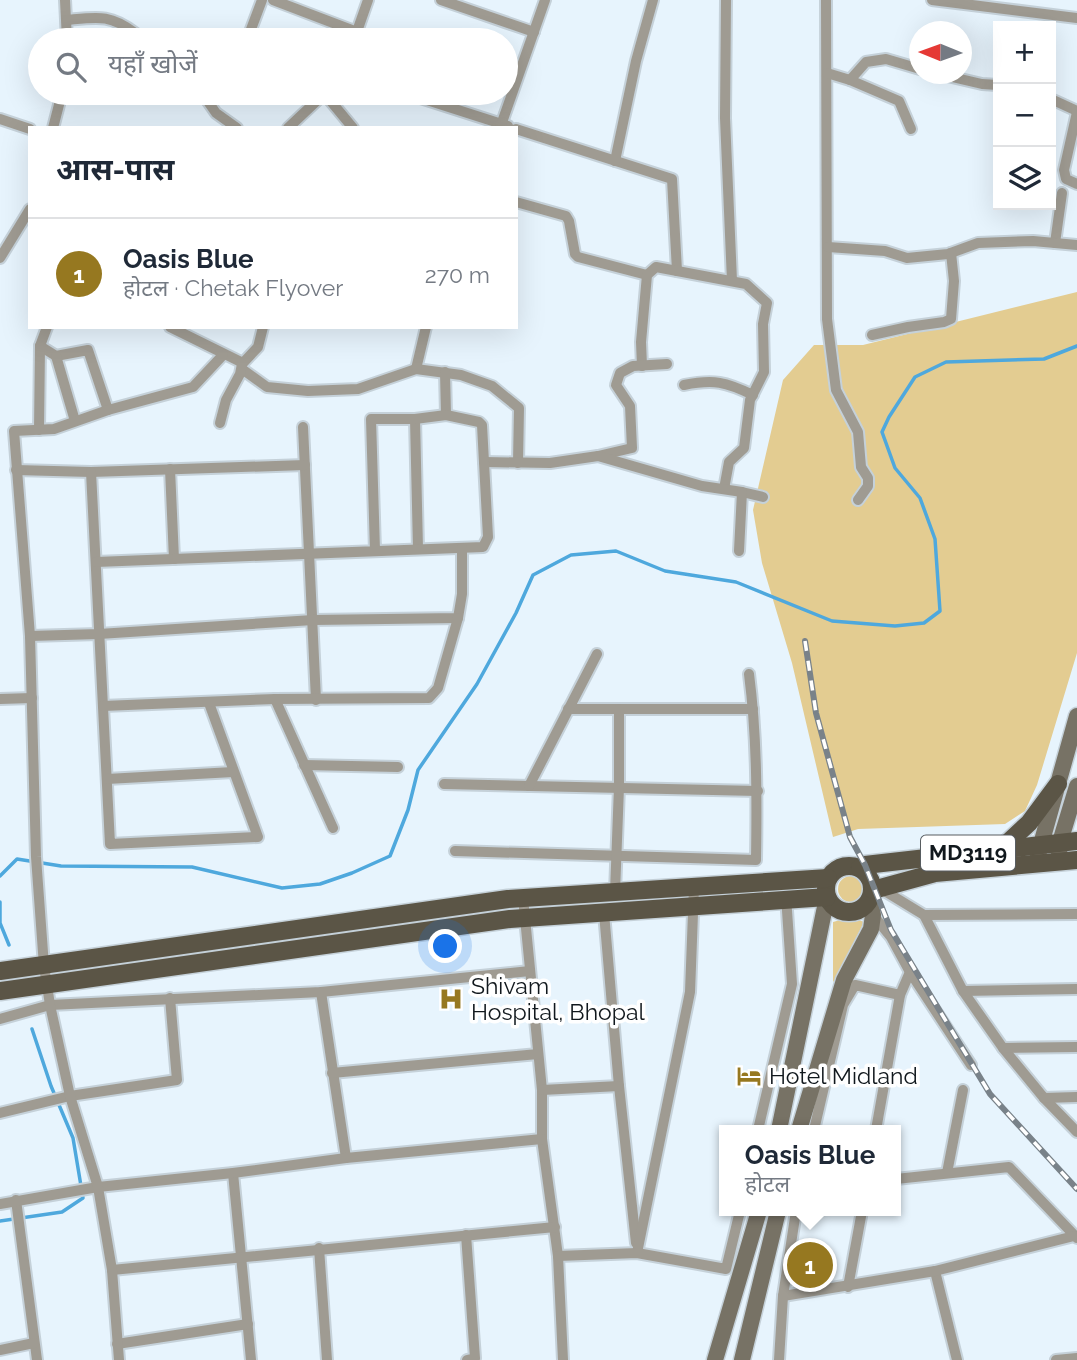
<!DOCTYPE html>
<html lang="hi">
<meta charset="utf-8">
<style>
body{margin:0;font-family:Raleway,"Noto Sans Devanagari",sans-serif;background:#f6f6f7;color:#1f2937}
.controls{position:absolute;right:21px;top:21px;display:grid;overflow:hidden;border-radius:0px;box-shadow:0 7px 28px #0002}
.controls button{width:63px;height:63px;display:grid;place-items:center;padding:0;border:0;border-bottom:2px solid #e0e1e3;background:#fff;color:#1f2937;font:35px sans-serif}
.compass{position:absolute;left:909px;top:21px;width:63px;height:63px;border-radius:50%;background:#fff;box-shadow:0 7px 28px #0002;rotate:271deg}
.you{position:absolute;left:446px;top:947px;width:24px;height:24px;margin:-18px;border:5px solid #fff;border-radius:50%;background:#1a73e8;box-shadow:0 0 0 10px #1a73e833}
.badge{display:grid;place-items:center;width:46px;height:46px;border-radius:50%;background:#967820;color:#fff;font-size:23px;font-weight:700}
.pin{position:absolute;translate:-50% -50%;border:4px solid #fff;box-shadow:0 2px 7px #0006}
.popup{position:absolute;left:719px;top:1125px;width:182px;height:91px;box-sizing:border-box;display:grid;place-content:center;border-radius:0px;background:#fff;filter:drop-shadow(0 2px 5px #0005);font-size:23px;white-space:nowrap;color:#747a83}
.popup b{font-size:26px;color:#1f2937}
.popup::after{content:'';position:absolute;left:50%;top:100%;margin-left:-14px;border:14px solid transparent;border-top-color:#fff}
.list{margin:0;padding:0;list-style:none}
h2{display:flex;justify-content:space-between;align-items:center;height:91px;margin:0;padding:0 28px;font-size:30px}
h2 small{font-size:23px;font-weight:400;color:#747a83}
.list li{display:grid;grid-template-columns:46px 1fr auto;gap:21px;align-items:center;box-sizing:border-box;height:112px;padding:0 28px;border-top:2px solid #e0e1e3}
.list b{display:block;font-size:26px;white-space:nowrap}
.list p{margin:0;font-size:23px;white-space:nowrap;color:#747a83}
.list em{font-size:23px;font-style:normal;color:#747a83}
.icon{flex:none;width:38px;height:38px;fill:none;stroke:currentColor;stroke-width:2;stroke-linecap:round;stroke-linejoin:round}
.map{position:relative;flex:none;width:1077px;height:1360px;overflow:hidden}
.search{position:absolute;background:#fff;box-shadow:0 7px 28px #0002;left:28px;top:28px;width:490px;height:77px;display:flex;align-items:center;gap:18px;box-sizing:border-box;padding:0 24px;border-radius:38px;color:#747a83;font-size:26px}
.panel{position:absolute;background:#fff;box-shadow:0 7px 28px #0002;left:28px;top:126px;width:490px;height:203px;border-radius:0px}
.map>svg:first-child{display:block}
</style>
<div class="map">
<svg width="1077" height="1360" viewBox="0 0 1077 1360">
<rect width="100%" height="100%" fill="#e7f4fd"/>
<g fill="#e3cc91">
<polygon points="1077,292 1077,653 1037,785 1025,811 1005,824 858,829 833,837 792,663 762,563 753,510 783,380 814,345 863,345"/>
<circle cx="851" cy="889" r="13"/>
<polygon points="851,917 864,922 837,978 833,982 833,922"/>
</g>
<g fill="none" stroke-linecap="round" stroke-linejoin="round">
<g stroke="#4ea8dd" stroke-width="3.5">
<polyline points="0,876 17,859 61,866 192,867 282,888 320,884 352,873 390,856 408,810 418,770 477,684 516,613 533,575 571,555 616,551 665,571 736,582 832,621 895,626 924,623 940,611 935,539 920,498 895,468 882,432 889,417 915,377 946,362 1044,359 1077,346"/>
<polyline points="0,902 0,923 9,945"/>
<polyline points="0,1221 62,1212 83,1198 73,1138 51,1086 32,1029"/>
</g>
<g stroke="#c5d1d9" stroke-width="14">
<g id="minor">
<polyline points="65,0 67,40"/>
<polyline points="273,0 357,32"/>
<polyline points="441,0 534,32"/>
<polyline points="726,0 725,118 732,281"/>
<polyline points="826,0 827,319 836,390 858,432 861,467 868,478 868,486 858,500"/>
<polyline points="932,0 1077,18"/>
<path d="M67,20C98,17 110,14 135,33L132,40"/>
<polyline points="247,40 262,0"/>
<polyline points="354,40 368,0"/>
<polyline points="827,73 850,80 899,101 911,129"/>
<polyline points="939,74 982,84 998,85"/>
<polyline points="850,80 866,62 886,59 920,69"/>
<polyline points="202,93 216,113 237,128"/>
<polyline points="324,93 353,128"/>
<polyline points="405,93 508,126"/>
<polyline points="1051,99 1077,111"/>
<polyline points="1077,112 1064,170 1066,179 1077,184"/>
<polyline points="0,119 30,129"/>
<polyline points="53,128 62,93"/>
<polyline points="288,128 325,93"/>
<polyline points="500,128 545,0"/>
<polyline points="516,129 672,179 677,271"/>
<polyline points="615,161 636,61 653,0"/>
<polyline points="516,202 566,216 569,221 575,254 578,257 647,275"/>
<polyline points="1055,243 1062,193"/>
<polyline points="828,247 885,251 907,258 948,254 978,243 1033,241 1077,245"/>
<polyline points="0,258 30,209"/>
<polyline points="170,327 243,363 258,347 263,327"/>
<polyline points="872,335 908,327 944,322 951,319 954,281 951,253"/>
<polyline points="40,346 56,356 88,350 108,410"/>
<polyline points="56,356 75,421"/>
<polyline points="642,366 641,342 647,275 656,267 746,284 767,303 763,324 764,372 750,400 744,448 729,462 724,489"/>
<polyline points="242,369 267,387 308,391 358,389 416,369 461,375 492,386 519,408 518,463"/>
<polyline points="416,369 426,327"/>
<polyline points="445,372 446,415"/>
<path d="M684,385C714,379 726,382 753,395"/>
<polyline points="415,419 418,549"/>
<polyline points="220,423 226,400 240,374 242,364"/>
<polyline points="303,427 316,700"/>
<polyline points="39,430 40,346 47,327"/>
<polyline points="598,456 632,448 630,406 616,385 620,373 633,366 667,364"/>
<polyline points="484,462 550,463 598,456 702,486 742,492 763,497"/>
<polyline points="170,469 174,559"/>
<polyline points="16,470 91,472 305,465"/>
<polyline points="91,472 110,844 258,837 209,703"/>
<polyline points="739,551 742,492"/>
<polyline points="96,562 483,547 488,537 482,425 479,422 446,415 415,419 371,419 375,551"/>
<polyline points="30,636 99,634 313,620 458,618 462,594 462,548"/>
<polyline points="0,699 32,698"/>
<polyline points="275,699 333,828"/>
<polyline points="103,706 275,699 429,698 438,688 458,618"/>
<polyline points="568,709 753,709"/>
<polyline points="304,765 398,767"/>
<polyline points="107,779 233,772"/>
<polyline points="444,784 758,791"/>
<polyline points="529,786 597,654"/>
<path d="M455,851L756,860C757,797 757,736 749,674"/>
<polyline points="883,890 924,915 963,991 1003,1048 1044,1098 1077,1132"/>
<polyline points="615,892 619,787 619,709"/>
<polyline points="523,898 542,1090 542,1139 558,1256 563,1360"/>
<polyline points="604,913 619,1086 636,1243"/>
<polyline points="873,915 891,937 910,972 971,1065"/>
<polyline points="924,915 1077,914"/>
<polyline points="963,991 1077,989"/>
<polyline points="321,992 346,1158"/>
<polyline points="0,1019 50,1005 321,992 530,971"/>
<polyline points="1003,1048 1077,1047"/>
<polyline points="332,1073 538,1054"/>
<polyline points="542,1090 619,1086"/>
<polyline points="1044,1098 1077,1097"/>
<polyline points="0,1113 70,1096 177,1080 170,998"/>
<polyline points="758,1130 792,984 786,896"/>
<polyline points="814,1130 843,1005 855,985 900,995"/>
<polyline points="876,1130 900,995 910,972"/>
<polyline points="233,1173 251,1360"/>
<polyline points="947,1173 963,1090"/>
<polyline points="896,1179 1009,1167 1077,1238"/>
<polyline points="16,1200 37,1360"/>
<polyline points="0,1204 98,1187 233,1173 346,1158 542,1139"/>
<polyline points="466,1235 475,1358 467,1360"/>
<polyline points="319,1248 327,1360"/>
<polyline points="637,1253 690,992 694,887"/>
<polyline points="558,1256 637,1253 726,1269 740,1211"/>
<polyline points="112,1270 555,1227"/>
<polyline points="935,1271 957,1360"/>
<polyline points="848,1287 862,1211"/>
<polyline points="783,1296 935,1271 1074,1236"/>
<polyline points="117,1344 248,1324"/>
<polyline points="0,1350 34,1343"/>
<polyline points="119,1360 112,1270 98,1187 70,1096 50,1005 44,966 36,857 30,636 14,431 54,429 108,410 193,387 223,355"/>
<polyline points="779,1360 783,1296 796,1211"/>
<polyline points="1056,1360 1077,1358"/>
</g>
</g>
<g stroke="#c5d1d9" stroke-width="19">
<g id="secondary">
<polyline points="1059,854 1060,842 1077,786"/>
<polyline points="1038,855 1077,716"/>
<polyline points="779,1130 827,897"/>
<polyline points="799,1130 844,980 871,929 873,915 870,900"/>
<polyline points="715,1360 759,1211"/>
<polyline points="742,1360 778,1211"/>
</g>
</g>
<g stroke="#c5d1d9" stroke-width="21">
<g id="primary">
<polyline points="1001,849 1029,823 1058,784"/>
<circle cx="849" cy="889" r="23"/>
<polyline points="860,868 865,865 1077,841"/>
<polyline points="873,890 935,873 1077,860"/>
<polyline points="0,971 508,899 828,878"/>
<polyline points="0,991 510,919 827,897"/>
</g>
</g>
<use href="#minor" stroke="#9f9b92" stroke-width="10"/>
<use href="#secondary" stroke="#777265" stroke-width="16"/>
<use href="#primary" stroke="#5b5546" stroke-width="18"/>
<g stroke="#798289" stroke-width="6">
<polyline id="rail" points="805,641 816,713 850,837 865,865 891,930 990,1094 1077,1189"/>
</g>
<use href="#rail" stroke="#fff" stroke-width="3.5" stroke-dasharray="10" stroke-linecap="butt"/>
</g>
<defs>
<g id="hospital-bare" transform="scale(1.89)"><path d="M-5-5h3v3.5h4V-5h3V5h-3V1.5h-4V5h-3Z" fill="#967820" stroke="#fff" stroke-width="2.5" paint-order="stroke"/></g>
<g id="hotel-bare" transform="scale(1.89)"><path d="M-6-4.5h1.5V1H6V5H4.5V3h-9V5H-6ZM-4 0a1.8 1.8 0 1 1 3.6 0ZM.5 0V-2.5h3Q6-2.5 6 0Z" fill="#967820" stroke="#fff" stroke-width="2.5" paint-order="stroke"/></g>
</defs>
<g fill-rule="evenodd">
<use href="#hospital-bare" x="451" y="999"/>
<use href="#hotel-bare" x="749" y="1076"/>
</g>
<g text-anchor="middle" stroke-width="7" stroke-linejoin="round" paint-order="stroke">
<rect fill="#fff" stroke="#585d61" stroke-width="2" x="921" y="835.5" width="94" height="35" rx="5"/>
<g font-size="21" font-weight="bold" fill="#11181d">
<text x="968" y="860">MD3119</text>
</g>
<g font-size="23" fill="#11181d" stroke="#fff" text-anchor="start">
<text x="471" y="994">Shivam<tspan x="471" dy="26">Hospital, Bhopal</tspan></text>
<text x="769" y="1084">Hotel Midland</text>
</g>
</g>
</svg>
<div class="controls">
<button>+</button>
<button>−</button>
<button><svg class="icon" aria-label="layers" viewBox="0 0 24 24"><path d="M12 4l9 5-9 5-9-5zM3 14l9 5 9-5"/></svg></button>
</div>
<svg class="compass" viewBox="-18 -18 36 36"><path d="M0-13l5 13h-10z" fill="#e53935"/><path d="M0 13l5-13h-10z" fill="#747a83"/></svg>
<div class="you"></div>
<div class="pin badge" style="left:810px;top:1265px">1</div>
<div class="popup"><b>Oasis Blue</b>होटल</div>
<div class="search"><svg class="icon" aria-label="search" viewBox="0 0 24 24"><circle cx="10" cy="10" r="6"/><path d="M15 15l6 6"/></svg>यहाँ खोजें</div>
<section class="panel">
<h2>आस-पास<small></small></h2>
<ul class="list">
<li><span class="badge">1</span><div><b>Oasis Blue</b><p>होटल · Chetak Flyover</p></div><em>270 m</em></li>
</ul>
</section>
</div>
